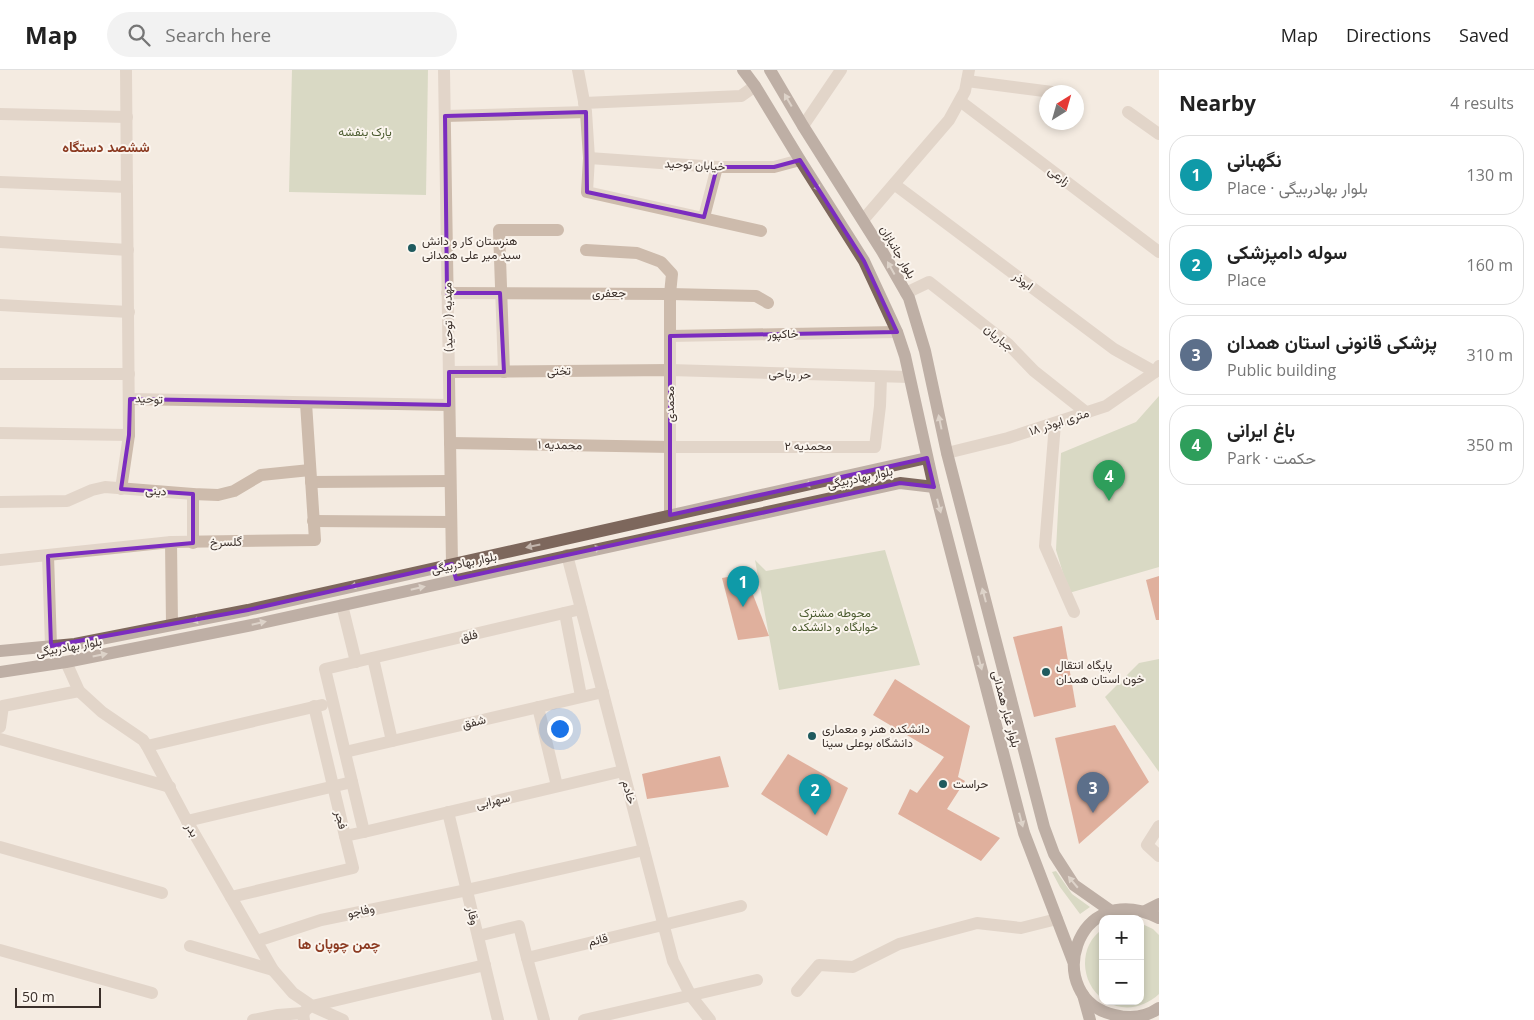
<!DOCTYPE html>
<meta charset="utf-8">
<style>
body{margin:0;font-family:"Open Sans",Vazirmatn,sans-serif;background:#f2f2f2;color:#222}
.controls{position:absolute;right:15px;bottom:15px;display:grid;overflow:hidden;border-radius:10px;box-shadow:0 2px 8px #0003}
.controls button{width:45px;height:45px;display:grid;place-items:center;padding:0;border:0;border-bottom:1px solid #e0e0e0;background:#fff;color:#222;font:25px sans-serif}
.compass{position:absolute;left:1039px;top:15px;width:45px;height:45px;border-radius:50%;background:#fff;box-shadow:0 2px 8px #0003;rotate:37deg}
.scale{position:absolute;left:15px;bottom:12px;width:86px;box-sizing:border-box;padding-left:5px;border:2px solid #3b302b;border-top:0;font-size:14px;line-height:18px;white-space:nowrap;color:#3b302b;-webkit-text-stroke:4px #fbf5ee;paint-order:stroke}
.you{position:absolute;left:559px;top:658px;width:18px;height:18px;margin:-12px;border:4px solid #fff;border-radius:50%;background:#1a73e8;box-shadow:0 0 0 8px #1a73e833}
.badge{display:grid;place-items:center;width:32px;height:32px;border-radius:50%;background:#111827;color:#fff;font-size:16px;font-weight:700}
.pin{position:absolute;translate:-50% -41px;filter:drop-shadow(0 1px 2px #0008)}
.pin::after{content:'';position:absolute;top:26px;width:18px;height:15px;background:inherit;clip-path:polygon(0 0,100% 0,50% 100%)}
.list{margin:0;padding:0;list-style:none}
h2{display:flex;justify-content:space-between;align-items:center;height:65px;margin:0;padding:0 20px;font-size:21px}
h2 small{font-size:16px;font-weight:400;color:#767676}
.list li{display:grid;grid-template-columns:32px 1fr auto;gap:15px;align-items:center;box-sizing:border-box;height:80px;margin:0 10px 10px;padding:0 10px;border:1px solid #e0e0e0;border-radius:20px}
.list b{display:block;font-size:19px;white-space:nowrap}
.list p{margin:0;font-size:16px;white-space:nowrap;color:#767676}
.list em{font-size:16px;font-style:normal;color:#767676}
.icon{flex:none;width:28px;height:28px;fill:none;stroke:currentColor;stroke-width:2;stroke-linecap:round;stroke-linejoin:round}
.map{position:relative;flex:none;width:1159px;height:950px;overflow:hidden}
header{display:flex;align-items:center;gap:30px;box-sizing:border-box;height:70px;padding:0 25px;background:#fff;border-bottom:1px solid #e0e0e0}
header strong{font-size:24px}
nav{display:flex;gap:28px;margin-inline-start:auto;font-size:18px}
.search{width:350px;height:45px;background:#f2f2f2;display:flex;align-items:center;gap:12px;box-sizing:border-box;padding:0 18px;border-radius:28px;color:#767676;font-size:19px}
main{display:flex}
aside{flex:1;background:#fff}
.map>svg:first-child{display:block}
</style>
<header>
<strong>Map</strong>
<div class="search"><svg class="icon" aria-label="search" viewBox="0 0 24 24"><circle cx="10" cy="10" r="6"/><path d="M15 15l6 6"/></svg>Search here</div>
<nav><a>Map</a><a>Directions</a><a>Saved</a></nav>
</header>
<main>
<div class="map">
<svg width="1159" height="950" viewBox="0 0 1159 950">
<rect width="100%" height="100%" fill="#f4ebe1"/>
<g fill="#b8c4a0">
<polygon points="292,0 428,0 426,125 289,122"/>
<polygon points="1159,326 1159,497 1069,523 1056,480 1061,383 1136,352"/>
<polygon points="885,480 920,595 779,620 755,490 766,501"/>
<polygon points="1159,589 1159,702 1105,627 1139,593"/>
<polygon points="1056,801 1072,824 1090,837 1080,844 1060,817 1052,802"/>
<path d="M1140,853L1153,859L1159,865V924C1145,937 1124,943 1106,931H1140Z"/>
<path d="M1103,859V929C1080,913 1078,875 1103,859Z"/>
</g>
<g fill="#c8694b">
<polygon points="745,504 769,566 738,570 722,508"/>
<polygon points="1159,506 1159,550 1156,550 1146,510"/>
<polygon points="1062,556 1076,637 1034,647 1013,567"/>
<polygon points="895,609 970,656 958,707 965,711 947,739 1000,768 981,791 898,744 910,719 917,723 944,687 873,645"/>
<polygon points="1115,655 1149,712 1079,774 1055,668"/>
<polygon points="788,684 848,718 827,766 761,724"/>
<polygon points="720,686 729,717 647,729 642,704"/>
</g>
<g fill="none" stroke-linecap="round" stroke-linejoin="round">
<g stroke="#cdbbac" stroke-width="12">
<polyline points="444,0 452,494"/>
<polyline points="578,0 586,42 589,88 587,122 761,161"/>
<polyline points="967,11 1052,22"/>
<polyline points="960,31 1159,182"/>
<polyline points="584,33 741,26 755,16"/>
<polyline points="1128,42 1159,64"/>
<polyline points="0,44 127,47"/>
<polyline points="445,46 586,42"/>
<polyline points="803,56 841,0"/>
<polyline points="589,88 717,97 774,97 800,90"/>
<polyline points="0,112 127,117"/>
<polyline points="894,114 1114,279 1155,302"/>
<polyline points="704,147 717,97"/>
<polyline points="863,150 949,50 965,21 969,0"/>
<polyline points="0,172 128,180"/>
<polyline points="586,180 637,183 661,192 672,204 670,224 670,445"/>
<polyline points="447,223 670,224 756,226 768,233"/>
<polyline points="906,223 929,212 1008,274 1034,301 1087,343"/>
<polyline points="0,235 129,242"/>
<polyline points="670,266 897,262"/>
<polyline points="449,302 670,300 909,307"/>
<polyline points="504,302 499,160 558,160"/>
<polyline points="0,304 129,304"/>
<polyline points="130,329 449,335"/>
<polyline points="1055,354 1045,476 1074,542"/>
<polyline points="0,363 129,365"/>
<polyline points="450,373 670,377 875,377 880,336 881,307"/>
<polyline points="947,383 1008,368 1106,336 1155,302 1159,296"/>
<polyline points="311,412 450,411"/>
<polyline points="121,419 129,365 126,0"/>
<polyline points="193,424 193,473"/>
<polyline points="0,432 67,431 92,420 105,417 193,424 218,425 234,421 261,405 310,400"/>
<polyline points="313,451 451,452"/>
<polyline points="171,472 172,555"/>
<polyline points="567,485 673,891 691,926 710,950"/>
<polyline points="48,486 51,576"/>
<polyline points="0,490 171,472 315,470 306,333"/>
<polyline points="342,535 356,592"/>
<polyline points="565,543 581,626"/>
<polyline points="373,588 392,671"/>
<polyline points="66,592 79,621 102,642 143,670 147,676 187,751 273,900 293,923 312,936 485,895"/>
<polyline points="314,636 345,766 364,762 325,599 581,539"/>
<polyline points="538,637 557,716"/>
<polyline points="0,657 3,636 79,621"/>
<polyline points="0,669 170,717"/>
<polyline points="147,676 322,635"/>
<polyline points="345,682 603,622"/>
<polyline points="448,742 498,950"/>
<polyline points="187,751 352,712"/>
<polyline points="1159,756 1147,775 1159,786"/>
<polyline points="364,762 623,701"/>
<polyline points="0,777 162,823"/>
<polyline points="231,827 353,798 345,766"/>
<polyline points="478,866 519,856 527,888 741,836"/>
<polyline points="257,871 321,850 467,820 644,780"/>
<polyline points="190,876 273,900"/>
<polyline points="0,880 152,923"/>
<polyline points="527,888 544,950"/>
<polyline points="797,921 819,895 853,897 899,874 977,853 1021,858 1057,849"/>
<polyline points="253,950 278,945 303,943"/>
<path d="M304,950C302,942 306,939 312,936L343,950"/>
<polyline points="584,950 757,910"/>
</g>
<g stroke="#7d675c" stroke-width="12">
<polyline points="743,0 755,16 800,90 864,191 897,262 905,286 934,417 1024,763 1073,891"/>
<polyline points="770,0 803,56 882,181 909,228 925,281 947,383 1044,757 1054,784 1074,815 1111,841"/>
<polyline points="0,581 75,574 248,540 927,388"/>
<polyline points="0,602 66,592 252,555 900,413 934,417"/>
<polyline points="1145,841 1159,834"/>
<path d="M1159,848C1074,806 1041,929 1115,945C1130,949 1146,947 1159,938"/>
<polyline points="1083,925 1090,950"/>
</g>
</g>
<defs><path id="oneway-solid" d="M-6-.8H1V-3.2L6.5 0L1 3.2V.8H-6Z" transform="scale(1.25)"/></defs>
<g fill="#c2b5ac">
<use href="#oneway-solid" transform="translate(788 30) rotate(-120)"/>
<use href="#oneway-solid" transform="translate(816 115) rotate(58)"/>
<use href="#oneway-solid" transform="translate(891 198) rotate(-119)"/>
<use href="#oneway-solid" transform="translate(940 352) rotate(-102)"/>
<use href="#oneway-solid" transform="translate(811 414) rotate(168)"/>
<use href="#oneway-solid" transform="translate(939 436) rotate(75)"/>
<use href="#oneway-solid" transform="translate(533 476) rotate(168)"/>
<use href="#oneway-solid" transform="translate(594 479) rotate(-12)"/>
<use href="#oneway-solid" transform="translate(357 515) rotate(167)"/>
<use href="#oneway-solid" transform="translate(418 518) rotate(-13)"/>
<use href="#oneway-solid" transform="translate(984 525) rotate(-105)"/>
<use href="#oneway-solid" transform="translate(199 550) rotate(169)"/>
<use href="#oneway-solid" transform="translate(259 553) rotate(-13)"/>
<use href="#oneway-solid" transform="translate(100 585) rotate(-11)"/>
<use href="#oneway-solid" transform="translate(980 593) rotate(75)"/>
<use href="#oneway-solid" transform="translate(1021 750) rotate(75)"/>
<use href="#oneway-solid" transform="translate(1073 812) rotate(-130)"/>
</g>
<path d="M0 0H1159V950H0ZM586,42L587,122L704,147L717,97H774L800,90L864,191L897,262L670,266V445L927,388L934,417L900,413L456,509L452,494L248,540L51,576L48,486L193,473V424L121,419L129,365L130,329L449,335V302H504L500,223H447L445,46Z" fill="#f4ebe1" fill-opacity=".55" fill-rule="evenodd"/>
<path fill="none" stroke="#7b2cbf" stroke-width="4" stroke-linejoin="round" d="M586,42L587,122L704,147L717,97H774L800,90L864,191L897,262L670,266V445L927,388L934,417L900,413L456,509L452,494L248,540L51,576L48,486L193,473V424L121,419L129,365L130,329L449,335V302H504L500,223H447L445,46Z"/>
<g fill="#1f5a5e" stroke="#fbf5ee" stroke-width="2">
<circle cx="412" cy="178" r="5"/>
<circle cx="1046" cy="602" r="5"/>
<circle cx="812" cy="666" r="5"/>
<circle cx="943" cy="714" r="5"/>
</g>
<g text-anchor="middle" stroke-width="4" stroke-linejoin="round" paint-order="stroke">
<g font-size="12" fill="#4a5a2e" stroke="#fbf5ee">
<text x="365" y="66">پارک بنفشه</text>
<text x="835" y="547">محوطه مشترک<tspan x="835" dy="14">خوابگاه و دانشکده</tspan></text>
</g>
<g font-size="12" fill="#3b302b" stroke="#fbf5ee">
<text transform="translate(695 95) rotate(3)" y="4">خیابان توحید</text>
<text transform="translate(1059 106) rotate(37)" y="4">زارعی</text>
<text transform="translate(898 182) rotate(60)" y="4">بلوار جانبازان</text>
<text transform="translate(1023 211) rotate(37)" y="4">ابوذر</text>
<text x="609" y="227">جعفری</text>
<text transform="translate(448 247) rotate(-91)" y="4">مهدیه ( توحید)</text>
<text transform="translate(783 264) rotate(-1)" y="4">خاکپور</text>
<text transform="translate(999 268) rotate(40)" y="4">جباریان</text>
<text transform="translate(559 301) rotate(-1)" y="4">تختی</text>
<text transform="translate(790 304) rotate(2)" y="4">حر ریاحی</text>
<text transform="translate(149 329) rotate(3)" y="4">توحید</text>
<text transform="translate(670 334) rotate(-90)" y="4">محمدی</text>
<text transform="translate(1059 352) rotate(-18)" y="4">۱۸ متری ابوذر</text>
<text transform="translate(560 375) rotate(1)" y="4">محمدیه ۱</text>
<text x="808" y="380">محمدیه ۲</text>
<text transform="translate(860 408) rotate(-12)" y="4">بلوار بهادربیگی</text>
<text transform="translate(156 421) rotate(4)" y="4">دینی</text>
<text transform="translate(226 472) rotate(-1)" y="4">گلسرخ</text>
<text transform="translate(464 493) rotate(-12)" y="4">بلوار بهادربیگی</text>
<text transform="translate(469 566) rotate(-13)" y="4">فلق</text>
<text transform="translate(69 577) rotate(-10)" y="4">بلوار بهادربیگی</text>
<text transform="translate(1006 639) rotate(75)" y="4">بلوار غبار همدانی</text>
<text transform="translate(474 652) rotate(-13)" y="4">شفق</text>
<text transform="translate(629 722) rotate(75)" y="4">خادم</text>
<text transform="translate(493 731) rotate(-13)" y="4">سهرابی</text>
<text transform="translate(341 750) rotate(77)" y="4">فجر</text>
<text transform="translate(192 760) rotate(60)" y="4">بدر</text>
<text transform="translate(361 841) rotate(-12)" y="4">وفاجو</text>
<text transform="translate(473 846) rotate(77)" y="4">وقار</text>
<text transform="translate(598 870) rotate(-14)" y="4">قائم</text>
</g>
<g font-size="12" fill="#3b302b" stroke="#fbf5ee" text-anchor="start">
<text x="422" y="175">هنرستان کار و دانش<tspan x="422" dy="14">سید میر علی همدانی</tspan></text>
<text x="1056" y="599">پایگاه انتقال<tspan x="1056" dy="14">خون استان همدان</tspan></text>
<text x="822" y="663">دانشکده هنر و معماری<tspan x="822" dy="14">دانشگاه بوعلی سینا</tspan></text>
<text x="953" y="718">حراست</text>
</g>
<g font-size="14" font-weight="bold" fill="#8c3b22" stroke="#fbf5ee">
<text x="106" y="82">ششصد دستگاه</text>
<text x="339" y="879">چمن چوپان ها</text>
</g>
</g>
</svg>
<div class="controls">
<button>+</button>
<button>−</button>
</div>
<svg class="compass" viewBox="-18 -18 36 36"><path d="M0-13l5 13h-10z" fill="#e53935"/><path d="M0 13l5-13h-10z" fill="#767676"/></svg>
<div class="scale">50 m</div>
<div class="you"></div>
<div class="pin badge" style="left:743px;top:537px;background:#0f9aa8">1</div>
<div class="pin badge" style="left:815px;top:745px;background:#0f9aa8">2</div>
<div class="pin badge" style="left:1093px;top:743px;background:#5c6f8a">3</div>
<div class="pin badge" style="left:1109px;top:431px;background:#2e9e5b">4</div>
</div>
<aside>
<h2>Nearby<small>4 results</small></h2>
<ul class="list">
<li><span class="badge" style="background:#0f9aa8">1</span><div><b>نگهبانی</b><p>Place · بلوار بهادربیگی</p></div><em>130 m</em></li>
<li><span class="badge" style="background:#0f9aa8">2</span><div><b>سوله دامپزشکی</b><p>Place</p></div><em>160 m</em></li>
<li><span class="badge" style="background:#5c6f8a">3</span><div><b>پزشکی قانونی استان همدان</b><p>Public building</p></div><em>310 m</em></li>
<li><span class="badge" style="background:#2e9e5b">4</span><div><b>باغ ایرانی</b><p>Park · حکمت</p></div><em>350 m</em></li>
</ul>
</aside>
</main>
